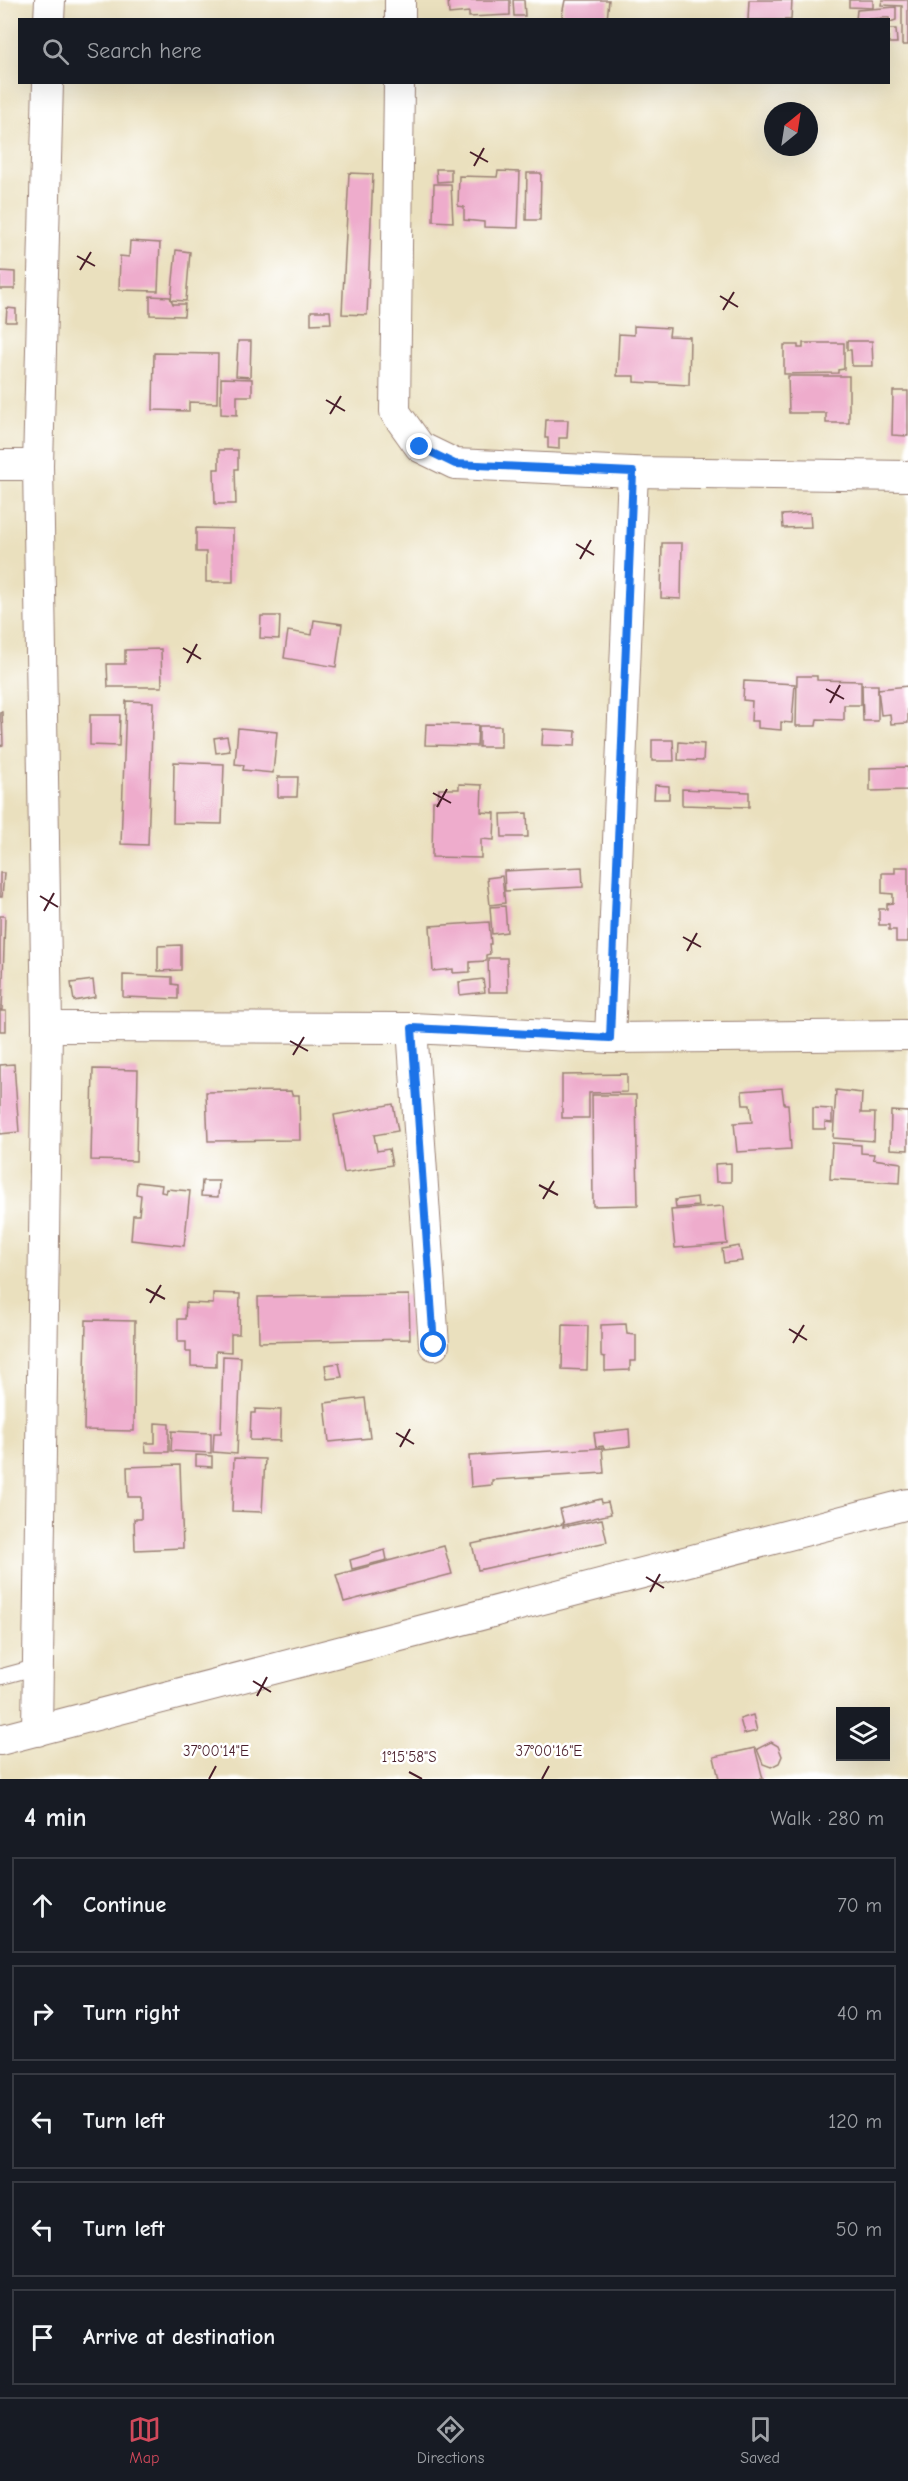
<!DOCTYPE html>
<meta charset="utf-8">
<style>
body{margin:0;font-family:"Comic Neue",sans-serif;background:#20242c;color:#f1f3f6}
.controls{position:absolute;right:18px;bottom:18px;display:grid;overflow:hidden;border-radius:0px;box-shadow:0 6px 24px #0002}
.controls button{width:54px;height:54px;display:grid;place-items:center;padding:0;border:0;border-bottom:2px solid #363941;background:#171b24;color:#f1f3f6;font:30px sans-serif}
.compass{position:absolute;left:764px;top:102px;width:54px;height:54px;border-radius:50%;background:#171b24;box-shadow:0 6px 24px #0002;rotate:30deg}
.stop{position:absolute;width:18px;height:18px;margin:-14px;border:4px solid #1a73e8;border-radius:50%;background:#fff}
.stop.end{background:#1a73e8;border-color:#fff;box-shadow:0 2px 6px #0008}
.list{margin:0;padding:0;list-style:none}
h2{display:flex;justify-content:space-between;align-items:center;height:78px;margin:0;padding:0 24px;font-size:26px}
h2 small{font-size:20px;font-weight:400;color:#9ea1a6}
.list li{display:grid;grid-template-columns:39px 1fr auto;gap:18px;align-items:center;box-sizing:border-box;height:96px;margin:0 12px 12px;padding:0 12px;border:2px solid #363941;border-radius:0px}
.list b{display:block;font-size:22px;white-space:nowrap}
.list em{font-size:20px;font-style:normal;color:#9ea1a6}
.icon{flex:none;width:33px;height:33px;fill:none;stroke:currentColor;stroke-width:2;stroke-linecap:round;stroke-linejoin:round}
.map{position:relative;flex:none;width:908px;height:1779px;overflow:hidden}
.search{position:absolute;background:#171b24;box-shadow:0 6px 24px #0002;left:18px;right:18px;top:18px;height:66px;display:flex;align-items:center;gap:15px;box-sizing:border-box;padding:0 21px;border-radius:0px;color:#9ea1a6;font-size:22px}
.sheet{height:618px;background:#171b24}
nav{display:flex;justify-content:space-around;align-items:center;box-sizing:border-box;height:84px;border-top:2px solid #363941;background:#171b24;font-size:16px;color:#9ea1a6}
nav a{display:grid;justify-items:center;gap:3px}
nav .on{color:#d1495b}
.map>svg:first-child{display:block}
</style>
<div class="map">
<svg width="908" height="1779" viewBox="0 0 908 1779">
<rect width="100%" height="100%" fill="#fff"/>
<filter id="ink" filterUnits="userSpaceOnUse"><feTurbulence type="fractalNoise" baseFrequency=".0167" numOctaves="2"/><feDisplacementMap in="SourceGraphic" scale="12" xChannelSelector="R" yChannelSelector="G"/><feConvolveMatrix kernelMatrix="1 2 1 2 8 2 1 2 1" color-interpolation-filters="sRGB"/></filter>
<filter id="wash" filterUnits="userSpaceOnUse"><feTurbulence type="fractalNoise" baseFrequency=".008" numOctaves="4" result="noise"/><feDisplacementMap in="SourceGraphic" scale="24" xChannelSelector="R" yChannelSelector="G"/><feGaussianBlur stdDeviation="1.35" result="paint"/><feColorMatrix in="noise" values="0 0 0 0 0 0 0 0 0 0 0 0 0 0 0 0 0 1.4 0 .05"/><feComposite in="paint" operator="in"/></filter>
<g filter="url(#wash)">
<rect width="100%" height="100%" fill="#eae0be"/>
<g id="blocks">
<g fill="#eeaccc">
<polygon points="448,0 510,0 510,15 469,17 469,12 449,14"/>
<polygon points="513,0 524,0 525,16 514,16"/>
<polygon points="565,0 609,0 607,20 563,20 562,15"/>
<polygon points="749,0 792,0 791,20 748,20"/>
<polygon points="849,0 873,0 873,8 849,7"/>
<polygon points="882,0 908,0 908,45 902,45 902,6 881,5"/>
<polygon points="896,7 896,20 890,22 889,18 884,18 856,20 857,10"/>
<polygon points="888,29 896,29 897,43 888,43"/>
<polygon points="436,169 451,169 451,181 437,182"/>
<polygon points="498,171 520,172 518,228 484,227 484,222 464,220 464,207 458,206 459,176 497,177"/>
<polygon points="349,173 373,174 367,315 342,314"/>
<polygon points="527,173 541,173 540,220 526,220"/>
<polygon points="434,184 451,184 453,222 433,221"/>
<polygon points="130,241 160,243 158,291 119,290 120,256 129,257"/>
<polygon points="176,250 190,252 186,301 171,300"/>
<polygon points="0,271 15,272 15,289 0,289"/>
<polygon points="150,296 170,297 173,304 185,304 184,316 150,315"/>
<polygon points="7,308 16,309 16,322 6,322"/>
<polygon points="311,311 330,311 331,323 311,324"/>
<polygon points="634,326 670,328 669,336 690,337 689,385 634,382 634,376 617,376 619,334 634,335"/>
<polygon points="238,341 251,341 250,377 236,376"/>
<polygon points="847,341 872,341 873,366 852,366 851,350 847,350"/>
<polygon points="803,343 844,343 844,369 838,370 838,373 784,374 784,345 798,345 798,348 803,348"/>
<polygon points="154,353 218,354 217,403 189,402 189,411 153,410"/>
<polygon points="788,376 849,376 849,423 826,423 826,413 789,413"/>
<polygon points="221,378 252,379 252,396 237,396 237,415 221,414"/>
<polygon points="893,391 908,391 908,436 892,435"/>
<polygon points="546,420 568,420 567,438 559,438 559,449 548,448 548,438 545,438"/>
<polygon points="219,450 238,450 238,469 235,469 236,504 215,504 214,469 219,469"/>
<polygon points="810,513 811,527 783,528 782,515"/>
<polygon points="196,528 233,529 233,582 206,582 206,552 196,552"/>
<polygon points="662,543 682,543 681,599 661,598"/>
<polygon points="261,616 280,616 279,639 260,638"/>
<polygon points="314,620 342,624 336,667 284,658 288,631 312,635"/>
<polygon points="161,649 162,687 108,687 107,664 125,664 125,650"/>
<polygon points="797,676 817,676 817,680 861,681 861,705 844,705 844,720 817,719 816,726 796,726"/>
<polygon points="744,681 795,684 792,723 781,722 781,730 758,728 758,721 751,721 752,701 743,700"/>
<polygon points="862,685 878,685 878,721 863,721"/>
<polygon points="908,686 908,723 891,724 890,714 881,715 878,689"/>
<polygon points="126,701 153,702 148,845 121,844"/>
<polygon points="0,712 2,712 3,745 0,746"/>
<polygon points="90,715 120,715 119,746 90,745"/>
<polygon points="426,724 478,725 477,746 425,745"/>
<rect x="479" y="726" width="22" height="21"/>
<polygon points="238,728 277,732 273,773 243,770 244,765 235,764"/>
<polygon points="543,729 576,731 575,746 542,745"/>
<polygon points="227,736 230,751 216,753 214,738"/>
<polygon points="652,740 673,740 674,761 652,761"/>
<polygon points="679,742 704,744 703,761 678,760"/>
<polygon points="174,762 224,764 222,824 173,823"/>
<polygon points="908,767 908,790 870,791 870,768"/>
<polygon points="278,777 298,777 297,797 278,797"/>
<polygon points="459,784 482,785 481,812 495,813 494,840 481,839 481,858 432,857 433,801 438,801 439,789 459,789"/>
<polygon points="655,785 669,786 669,799 654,799"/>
<polygon points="682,789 749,792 749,807 682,805"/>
<polygon points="527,813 528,837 502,837 501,814"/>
<polygon points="582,867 583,887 505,891 504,871"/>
<polygon points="895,867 908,867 908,942 896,942 896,930 889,930 889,925 879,925 879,909 887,909 887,904 893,903 893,894 882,893 882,873 895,873"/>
<polygon points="0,873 4,873 2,897 0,897"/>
<polygon points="502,876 505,903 490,905 487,878"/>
<polygon points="505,906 507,932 492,934 490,907"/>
<polygon points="0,916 5,916 2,1010 0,1010"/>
<polygon points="489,922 491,944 489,944 490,954 486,955 486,961 470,962 470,972 453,973 453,969 433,971 430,926"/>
<polygon points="181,945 181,970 158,971 158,946"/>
<polygon points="488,958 507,958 508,992 489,992"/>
<polygon points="123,975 172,977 172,984 178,985 178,999 123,997"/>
<polygon points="483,979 485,992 460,995 459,982"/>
<polygon points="93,980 95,997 74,1001 71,983"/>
<rect x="0" y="1011" width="6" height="20"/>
<polygon points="14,1064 19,1132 0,1134 0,1065"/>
<polygon points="93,1069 138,1070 136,1161 91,1160"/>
<polygon points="627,1074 627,1092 589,1093 589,1118 562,1118 562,1075"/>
<polygon points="782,1088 784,1104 788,1104 791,1149 737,1152 734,1123 752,1122 750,1105 743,1105 742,1091"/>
<polygon points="836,1090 862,1093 861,1113 875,1113 874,1141 833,1138"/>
<polygon points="291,1091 292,1095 299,1095 300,1140 208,1141 206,1092"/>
<polygon points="592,1095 636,1095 638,1205 593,1206"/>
<polygon points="393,1104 398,1131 374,1135 377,1151 389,1149 392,1165 344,1173 334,1115"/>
<polygon points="813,1108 832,1109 832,1123 825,1122 825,1129 813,1129"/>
<polygon points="891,1111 908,1112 908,1150 890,1149"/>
<polygon points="832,1143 861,1145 861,1153 874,1154 873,1159 901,1163 900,1183 830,1179"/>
<polygon points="731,1163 731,1182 716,1182 715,1164"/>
<polygon points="202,1181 219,1181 218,1197 201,1196"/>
<polygon points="137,1182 162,1185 161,1192 166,1193 167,1189 190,1191 184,1246 131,1240 133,1215 139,1215 141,1195 136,1194"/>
<polygon points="697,1197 698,1206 676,1208 675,1200"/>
<polygon points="723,1206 727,1244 675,1248 671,1210"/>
<polygon points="739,1246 742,1261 724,1263 722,1249"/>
<polygon points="213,1293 240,1294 239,1334 231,1334 231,1352 216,1351 216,1367 191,1366 191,1352 186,1352 186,1342 178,1342 178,1319 185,1319 186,1303 213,1304"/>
<polygon points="409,1295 410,1339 259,1342 258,1297"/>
<polygon points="86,1320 135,1321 134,1431 84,1430"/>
<polygon points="626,1324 627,1334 636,1335 636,1361 630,1361 630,1370 605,1371 605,1357 601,1356 601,1325"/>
<polygon points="563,1325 588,1326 587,1370 562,1369"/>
<polygon points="223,1356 241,1357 237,1454 213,1452 214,1433 221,1433"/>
<polygon points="339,1363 342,1377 327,1379 325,1365"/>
<polygon points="365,1398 370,1438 329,1442 325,1403"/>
<polygon points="255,1409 281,1410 280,1441 250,1440 251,1413 255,1413"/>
<polygon points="155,1423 169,1424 169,1452 146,1452 145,1443 155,1443"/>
<polygon points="629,1429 630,1446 604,1449 603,1446 596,1447 594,1433"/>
<polygon points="172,1431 211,1433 211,1453 171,1451"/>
<polygon points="602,1448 604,1473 492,1480 492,1485 471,1487 469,1456"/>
<polygon points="196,1455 212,1456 212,1467 196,1466"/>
<polygon points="234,1458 265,1459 262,1512 232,1511"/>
<polygon points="180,1465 183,1548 135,1550 134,1519 141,1519 141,1497 128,1497 127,1467"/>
<polygon points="601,1499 602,1503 608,1502 611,1514 564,1525 560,1509"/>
<polygon points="602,1519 607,1542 478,1570 472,1544 563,1524 563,1527"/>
<polygon points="444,1546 452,1574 344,1602 336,1575"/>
<polygon points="385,1550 387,1560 352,1569 350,1560"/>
<polygon points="753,1715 757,1731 744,1734 740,1719"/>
<polygon points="771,1742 778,1746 782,1756 779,1763 771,1767 763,1764 757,1749"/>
<polygon points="755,1748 763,1779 719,1779 714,1757"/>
</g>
</g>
</g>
<g filter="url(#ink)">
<use href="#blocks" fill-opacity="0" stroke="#9a8074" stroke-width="1.5"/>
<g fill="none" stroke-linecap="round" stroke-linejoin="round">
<g stroke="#9a8074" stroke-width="17">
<polyline id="service" points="0,1677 37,1667"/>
</g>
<g stroke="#9a8074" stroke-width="32">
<g id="minor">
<polyline points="49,20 50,0"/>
<polyline points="400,20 400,0"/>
<polyline points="399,82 395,412 420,447 455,464 633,472 908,476"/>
<polyline points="0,465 38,465"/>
<polyline points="47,1027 412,1028 610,1038 908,1035"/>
<polyline points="412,1028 434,1345"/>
<polyline points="610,1038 633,472"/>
<polyline points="37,1731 47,1027 38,465 48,82"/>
<polyline points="0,1740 908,1504"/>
</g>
</g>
<use href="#service" stroke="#fff" stroke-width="15"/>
<use href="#minor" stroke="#fff" stroke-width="30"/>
</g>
</g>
<g fill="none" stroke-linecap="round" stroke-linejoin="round" filter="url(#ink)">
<polyline stroke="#1a73e8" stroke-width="8" points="420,447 455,464 633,472 610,1038 412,1028 434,1345"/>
</g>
<path fill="none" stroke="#4a1f2b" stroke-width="2" d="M470,152L488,162M474,166L484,148M77,256L95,266M80,270L91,252M720,296L738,307M723,310L734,292M326,400L345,411M330,414L341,396M576,544L594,555M580,559L591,540M183,648L201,659M187,663L197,644M826,689L844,699M830,703L840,685M433,793L451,803M437,807L447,789M40,896L58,907M44,911L54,893M683,937L701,947M687,951L697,933M290,1041L308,1051M293,1055L304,1037M539,1185L558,1195M543,1199L554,1181M146,1289L165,1299M150,1303L161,1285M789,1329L807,1340M793,1343L804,1325M396,1433L414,1444M400,1447L410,1429M646,1577L664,1588M650,1592L660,1574M253,1681L271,1692M257,1696L267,1677M409,1772L422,1779M209,1779L216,1766M542,1779L549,1766"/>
<g font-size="15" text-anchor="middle" fill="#4a1f2b" stroke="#fff" stroke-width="5" stroke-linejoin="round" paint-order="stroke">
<text x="216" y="1756">37°00'14"E</text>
<text x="549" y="1756">37°00'16"E</text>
<text x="409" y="1762">1°15'58"S</text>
</g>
</svg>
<div class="controls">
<button><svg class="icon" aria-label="layers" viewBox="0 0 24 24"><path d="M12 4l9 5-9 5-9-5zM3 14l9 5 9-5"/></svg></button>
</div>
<svg class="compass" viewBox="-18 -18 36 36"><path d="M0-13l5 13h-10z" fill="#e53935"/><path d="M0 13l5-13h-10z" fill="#9ea1a6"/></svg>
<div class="stop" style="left:434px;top:1345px"></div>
<div class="stop end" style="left:420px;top:447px"></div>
<div class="search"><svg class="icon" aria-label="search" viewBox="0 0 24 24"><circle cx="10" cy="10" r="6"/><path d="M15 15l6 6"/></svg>Search here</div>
</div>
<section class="sheet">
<h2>4 min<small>Walk · 280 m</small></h2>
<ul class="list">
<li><svg class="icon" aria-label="ahead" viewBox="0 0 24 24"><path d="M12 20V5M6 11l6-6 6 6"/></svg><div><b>Continue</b></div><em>70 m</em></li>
<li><svg class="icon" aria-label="right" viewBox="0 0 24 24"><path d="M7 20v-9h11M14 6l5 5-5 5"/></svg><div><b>Turn right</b></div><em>40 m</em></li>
<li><svg class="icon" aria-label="left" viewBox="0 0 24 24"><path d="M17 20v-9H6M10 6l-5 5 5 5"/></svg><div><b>Turn left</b></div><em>120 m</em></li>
<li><svg class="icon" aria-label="left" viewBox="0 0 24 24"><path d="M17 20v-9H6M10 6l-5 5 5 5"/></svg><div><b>Turn left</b></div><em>50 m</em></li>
<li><svg class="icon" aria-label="arrive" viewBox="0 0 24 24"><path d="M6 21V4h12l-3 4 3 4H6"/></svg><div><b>Arrive at destination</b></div></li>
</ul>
</section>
<nav>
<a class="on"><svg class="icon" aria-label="map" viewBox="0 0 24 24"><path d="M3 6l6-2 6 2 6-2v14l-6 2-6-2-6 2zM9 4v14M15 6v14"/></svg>Map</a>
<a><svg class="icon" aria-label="directions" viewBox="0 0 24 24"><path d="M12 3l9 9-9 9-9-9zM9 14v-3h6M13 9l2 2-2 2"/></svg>Directions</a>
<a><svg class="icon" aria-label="saved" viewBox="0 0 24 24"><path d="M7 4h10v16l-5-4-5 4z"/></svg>Saved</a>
</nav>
